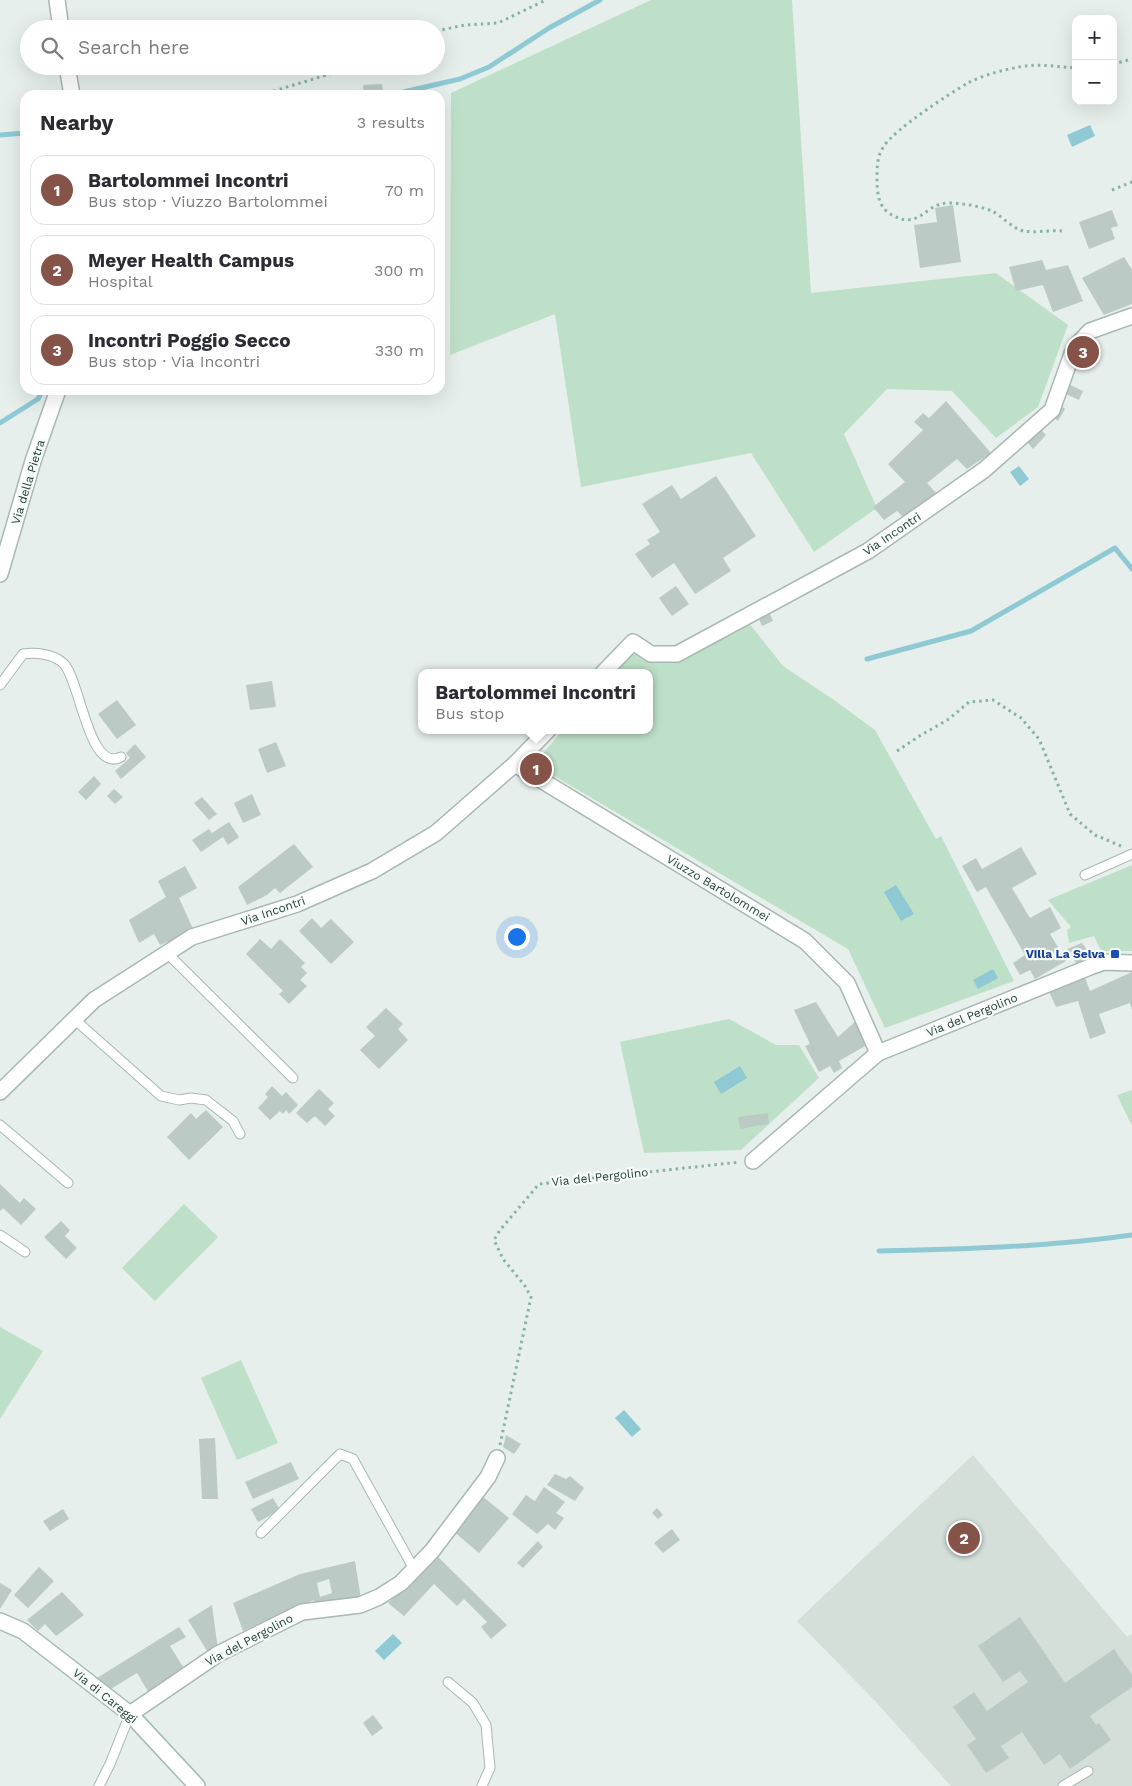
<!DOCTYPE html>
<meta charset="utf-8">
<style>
body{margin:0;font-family:"Work Sans",sans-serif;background:#f7f7f7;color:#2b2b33}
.controls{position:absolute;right:15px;top:15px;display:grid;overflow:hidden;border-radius:10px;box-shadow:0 5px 20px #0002}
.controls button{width:45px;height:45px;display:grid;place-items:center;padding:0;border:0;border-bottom:1px solid #e1e1e2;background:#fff;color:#2b2b33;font:25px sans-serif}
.you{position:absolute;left:516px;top:936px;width:18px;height:18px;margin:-12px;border:4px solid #fff;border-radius:50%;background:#1a73e8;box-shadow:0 0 0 8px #1a73e833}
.badge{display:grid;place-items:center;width:32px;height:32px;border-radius:50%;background:#855347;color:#fff;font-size:16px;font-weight:700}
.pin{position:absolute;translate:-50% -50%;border:2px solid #fff;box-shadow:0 1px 5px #0006}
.popup{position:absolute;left:418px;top:669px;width:235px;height:65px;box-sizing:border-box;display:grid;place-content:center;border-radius:10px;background:#fff;filter:drop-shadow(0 1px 4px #0005);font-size:16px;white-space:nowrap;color:#7c7c81}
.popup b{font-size:19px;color:#2b2b33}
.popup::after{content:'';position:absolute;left:50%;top:100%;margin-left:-10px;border:10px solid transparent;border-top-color:#fff}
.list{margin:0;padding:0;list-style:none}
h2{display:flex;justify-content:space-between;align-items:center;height:65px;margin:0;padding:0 20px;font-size:21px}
h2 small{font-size:16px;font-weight:400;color:#7c7c81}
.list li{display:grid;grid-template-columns:32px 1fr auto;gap:15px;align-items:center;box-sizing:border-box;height:70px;margin:0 10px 10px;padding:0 10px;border:1px solid #e1e1e2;border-radius:15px}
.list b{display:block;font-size:19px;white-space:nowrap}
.list p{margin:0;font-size:16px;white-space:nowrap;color:#7c7c81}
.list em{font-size:16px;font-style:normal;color:#7c7c81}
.icon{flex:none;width:28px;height:28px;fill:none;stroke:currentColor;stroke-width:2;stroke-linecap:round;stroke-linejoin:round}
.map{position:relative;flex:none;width:1132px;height:1786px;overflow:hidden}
.search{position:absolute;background:#fff;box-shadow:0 5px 20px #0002;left:20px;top:20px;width:425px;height:55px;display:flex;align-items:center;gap:12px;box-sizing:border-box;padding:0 18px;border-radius:28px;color:#7c7c81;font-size:19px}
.panel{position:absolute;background:#fff;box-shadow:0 5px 20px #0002;left:20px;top:90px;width:425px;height:305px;border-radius:15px}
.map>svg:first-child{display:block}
</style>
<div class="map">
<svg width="1132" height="1786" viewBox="0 0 1132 1786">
<rect width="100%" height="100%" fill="#e6efeb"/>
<polygon fill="#d4dfda" points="973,1455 1127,1637 1132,1634 1132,1786 951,1786 876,1702 797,1621"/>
<g fill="#bfe0c8">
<polygon points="651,0 792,0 811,293 996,273 1068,325 1038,407 996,438 952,391 887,389 844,434 877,508 814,552 751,453 581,487 555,314 450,355 451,93"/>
<polygon points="749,623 783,666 834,700 875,730 936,839 941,836 1014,981 885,1028 848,949 534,764 563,730 650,730 650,673 614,673 634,651 654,660 678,662"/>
<polygon points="1132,865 1132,951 1101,951 1094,936 1069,943 1067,930 1071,927 1048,900"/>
<polygon points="729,1019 776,1045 799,1045 819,1078 741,1150 644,1153 620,1042"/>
<polygon points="1132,1090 1132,1126 1117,1095"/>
<polygon points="184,1204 218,1237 155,1301 122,1268"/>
<polygon points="0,1327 43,1351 0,1419"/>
<polygon points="241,1360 278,1443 237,1460 201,1378"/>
</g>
<g fill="#8ec9d4">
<polygon points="1090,125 1095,136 1072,147 1067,135"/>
<polygon points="1019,466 1029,479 1020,486 1010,472"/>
<polygon points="896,885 914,914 901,921 884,892"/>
<polygon points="993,969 998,978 978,989 973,980"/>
<polygon points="740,1066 747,1078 721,1094 714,1082"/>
<polygon points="624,1410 641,1429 632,1437 615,1418"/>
<polygon points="393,1634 402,1643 384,1660 375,1651"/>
</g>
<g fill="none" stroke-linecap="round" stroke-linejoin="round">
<g stroke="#8ec9d4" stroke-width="5">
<polyline points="381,95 399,93 460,79 489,67 549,28 600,0"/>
<polyline points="0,135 25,133"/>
<polyline points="0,423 38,399 43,390"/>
<polyline points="867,659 971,631 1115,548 1132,569"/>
<path d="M879,1251C964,1249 1048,1247 1132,1235"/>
</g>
</g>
<g fill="#bbcac4" fill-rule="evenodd">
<polygon points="382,84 383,93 364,94 363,85"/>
<polygon points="953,205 961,262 920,268 914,225 937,222 935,208"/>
<polygon points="1112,210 1118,226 1111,228 1115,239 1089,249 1079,222"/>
<polygon points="1124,257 1132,270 1132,304 1104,315 1082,278"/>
<polygon points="1042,260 1046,270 1068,265 1083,301 1053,312 1043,285 1016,291 1009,267"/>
<polygon points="1068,384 1083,391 1079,400 1064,393"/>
<polygon points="946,401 991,453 967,469 957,459 927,483 937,494 903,517 897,511 884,520 873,507 905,482 888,464 923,430 914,422 923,413 929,418"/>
<polygon points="1059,405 1065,409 1058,421 1053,417"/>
<polygon points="1041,430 1046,435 1033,449 1028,443"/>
<polygon points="716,476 756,536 723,558 731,571 695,594 674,563 652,578 635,554 650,544 647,540 660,532 642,504 672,485 681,499"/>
<polygon points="676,586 689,604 672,616 659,598"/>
<polygon points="770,614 773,621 762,626 759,619"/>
<polygon points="272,681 276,707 250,710 246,685"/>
<polygon points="117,700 136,725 117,739 98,714"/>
<polygon points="276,742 286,766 267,773 258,749"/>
<polygon points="135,744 146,757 121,779 115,771 130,758 126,753"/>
<polygon points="94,776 101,784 86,800 78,792"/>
<polygon points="114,789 123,797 115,804 107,796"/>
<polygon points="252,794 261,815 243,823 234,803"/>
<polygon points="202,797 217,814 209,820 194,803"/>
<polygon points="229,822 239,837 228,845 223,837 201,852 192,840 209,829 212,833"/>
<polygon points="294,844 313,867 280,893 275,888 267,895 247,905 238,887"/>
<polygon points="1021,847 1037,874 1012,888 1030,918 1050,907 1061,928 1050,934 1066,961 1035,979 1030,970 1020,975 1013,963 1025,955 986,887 977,892 962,866 976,858 982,869"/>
<polygon points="185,866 197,888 179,898 194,931 160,945 154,934 139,943 129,920 166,897 158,881"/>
<polygon points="312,918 321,928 331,919 354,942 331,964 299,931"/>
<polygon points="260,939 271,949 280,939 305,963 301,967 307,973 300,980 307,986 289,1004 279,994 283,991 246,954"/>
<polygon points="1082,943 1094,959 1078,966 1067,949"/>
<polygon points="1132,972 1132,1010 1130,1003 1099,1014 1106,1033 1090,1039 1078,1001 1056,1007 1047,987 1084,975 1090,991"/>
<polygon points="816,1002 838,1037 857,1020 865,1046 839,1061 842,1068 834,1073 830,1066 819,1072 805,1046 810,1044 794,1010"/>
<polygon points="386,1008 403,1024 398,1029 408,1040 379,1069 360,1050 375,1036 366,1027"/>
<polygon points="272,1086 282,1096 286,1092 298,1105 289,1114 286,1110 283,1114 280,1111 270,1120 258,1108 268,1097 265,1094"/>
<polygon points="319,1089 334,1103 328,1109 335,1116 325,1126 315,1116 307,1123 296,1113"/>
<polygon points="206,1110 223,1127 189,1160 167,1137 191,1113 196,1119"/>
<polygon points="768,1113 769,1124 740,1129 738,1117"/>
<polygon points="0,1184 20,1203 24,1198 36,1209 21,1225 3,1208 0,1211"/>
<polygon points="61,1221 70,1230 65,1236 77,1248 66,1259 44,1237"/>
<polygon points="506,1435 521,1444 514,1454 503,1447"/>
<polygon points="215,1438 218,1499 202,1499 199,1439"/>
<polygon points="291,1462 299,1479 253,1499 245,1482"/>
<polygon points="555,1474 566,1479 570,1476 584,1488 575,1501 547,1485"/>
<polygon points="544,1487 565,1502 556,1513 564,1518 555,1530 548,1524 537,1534 512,1514 526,1495 535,1501"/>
<polygon points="482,1496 509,1518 479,1553 452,1530"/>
<polygon points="273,1498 280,1510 258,1522 251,1509"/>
<polygon points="657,1508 663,1515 658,1519 652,1513"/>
<polygon points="63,1509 69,1519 50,1531 43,1521"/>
<polygon points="672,1529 680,1540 663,1553 654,1543"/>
<polygon points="538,1541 543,1547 523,1568 517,1563"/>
<polygon points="437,1556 507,1625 491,1639 481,1627 487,1622 464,1599 457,1606 434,1584 404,1616 388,1603"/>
<path d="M355,1561L361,1599L315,1606L314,1600L243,1631L233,1603L300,1574ZM329,1579L332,1593L320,1597L317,1583Z"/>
<polygon points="39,1567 54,1581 28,1608 14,1595"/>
<polygon points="0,1583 12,1590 0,1609"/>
<polygon points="62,1592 84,1615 56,1636 45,1624 38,1631 27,1620"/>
<polygon points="212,1605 218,1650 209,1654 188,1620"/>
<polygon points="1020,1617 1065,1683 1114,1649 1132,1675 1132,1687 1090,1716 1096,1725 1099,1723 1111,1740 1070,1769 1060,1754 1044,1765 1022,1732 1001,1746 1009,1758 986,1773 967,1745 976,1739 953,1707 974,1692 987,1711 1028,1682 1020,1671 1003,1682 978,1646"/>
<polygon points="179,1627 186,1637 170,1646 185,1670 149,1693 137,1673 106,1692 97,1678"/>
<polygon points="373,1715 383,1728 372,1736 363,1723"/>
</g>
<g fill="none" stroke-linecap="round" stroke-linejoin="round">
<g stroke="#a8b8b2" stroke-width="11">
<g id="lane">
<path d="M0,685L23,654C36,652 53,654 63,663C80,677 88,774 121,757"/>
<polyline points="1085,875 1132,854"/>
<polyline points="167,953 293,1078"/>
<polyline points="74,1019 161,1096 179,1100 191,1098 206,1100 233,1121 240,1134"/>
<polyline points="0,1125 68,1183"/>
<polyline points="0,1235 25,1252"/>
<polyline points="261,1533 340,1454 353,1459 414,1569"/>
<polyline points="448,1682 473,1703 486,1725 490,1768 482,1786"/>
<polyline points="99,1786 110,1764 130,1714"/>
<polyline points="1063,1786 1088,1771"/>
</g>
</g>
<g stroke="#a8b8b2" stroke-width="18">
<g id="street">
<polyline points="57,0 61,29"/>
<polyline points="67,66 72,95"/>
<polyline points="0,574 33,461 58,390"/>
<polyline points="603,673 633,642 651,654 677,654 868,551 984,470 1052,410 1072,354 1076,346 1090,331 1132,316"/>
<polyline points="515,764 805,941 847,983 878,1053"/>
<polyline points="0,1092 94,1000 192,937 297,904 372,871 436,833 515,764 548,730"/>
<polyline points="753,1161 878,1053 1090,967 1104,962 1132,963"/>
<polyline points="130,1714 218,1654 302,1612 360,1605 379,1597 401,1583 432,1551 488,1477 497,1458"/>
</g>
</g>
<g stroke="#a4bbb3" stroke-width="18">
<polyline id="secondary" points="0,1621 23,1631 130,1714 197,1786"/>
</g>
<g stroke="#86b3a5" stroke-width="3" stroke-dasharray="2.5 4" stroke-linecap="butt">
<polyline points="436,31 465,25 498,23 546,0"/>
<polyline points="1113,64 1132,59"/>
<polyline points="261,95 356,66"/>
<polyline points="1112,190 1132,182"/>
<path d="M1062,231C1050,230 1034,233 1024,231C1014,230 1002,216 992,211C979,206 962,203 948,203C924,203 919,233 889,213C878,206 877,191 877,179C877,167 877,156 884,146C895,129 949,94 968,83C983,75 1003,70 1019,67C1038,63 1057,67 1076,68"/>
<polyline points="897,751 921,735 949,719 969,702 993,700 1021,718 1039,739 1070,814 1095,835 1121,846"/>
<polyline points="500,1445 531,1297 525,1286 503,1259 494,1240 500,1230 539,1184 740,1162"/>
</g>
<use href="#lane" stroke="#fff" stroke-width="9"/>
<use href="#street" stroke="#fff" stroke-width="15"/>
<use href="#secondary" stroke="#fff" stroke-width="15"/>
</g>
<rect fill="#1a4fb4" stroke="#f7fbf9" stroke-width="2" x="1110" y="949" width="10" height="10" rx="2.5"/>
<g text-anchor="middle" stroke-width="4.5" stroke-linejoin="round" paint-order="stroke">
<g font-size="12" fill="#24423a" stroke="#f7fbf9">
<text transform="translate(28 482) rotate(-73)" y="4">Via della Pietra</text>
<text transform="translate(892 534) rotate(-34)" y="4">Via Incontri</text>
<text transform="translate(718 888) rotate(31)" y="4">Viuzzo Bartolommei</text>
<text transform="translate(273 911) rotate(-19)" y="4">Via Incontri</text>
<text transform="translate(972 1015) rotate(-22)" y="4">Via del Pergolino</text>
<text transform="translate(600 1177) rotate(-6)" y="4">Via del Pergolino</text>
<text transform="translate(249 1640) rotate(-28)" y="4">Via del Pergolino</text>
<text transform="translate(105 1696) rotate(39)" y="4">Via di Careggi</text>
</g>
<g font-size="12" font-weight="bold" fill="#164399" stroke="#f7fbf9" text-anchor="end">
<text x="1105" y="958">Villa La Selva</text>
</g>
</g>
</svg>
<div class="controls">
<button>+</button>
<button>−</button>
</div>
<div class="you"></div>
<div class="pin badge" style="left:536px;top:769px">1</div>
<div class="popup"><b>Bartolommei Incontri</b>Bus stop</div>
<div class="pin badge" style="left:964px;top:1538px">2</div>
<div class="pin badge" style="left:1083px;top:352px">3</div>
<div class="search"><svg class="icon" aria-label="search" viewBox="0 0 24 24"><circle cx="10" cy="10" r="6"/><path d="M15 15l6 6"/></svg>Search here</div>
<section class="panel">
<h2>Nearby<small>3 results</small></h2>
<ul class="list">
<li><span class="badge">1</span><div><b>Bartolommei Incontri</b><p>Bus stop · Viuzzo Bartolommei</p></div><em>70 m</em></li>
<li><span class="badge">2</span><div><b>Meyer Health Campus</b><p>Hospital</p></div><em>300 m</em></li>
<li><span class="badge">3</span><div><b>Incontri Poggio Secco</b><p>Bus stop · Via Incontri</p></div><em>330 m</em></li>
</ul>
</section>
</div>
